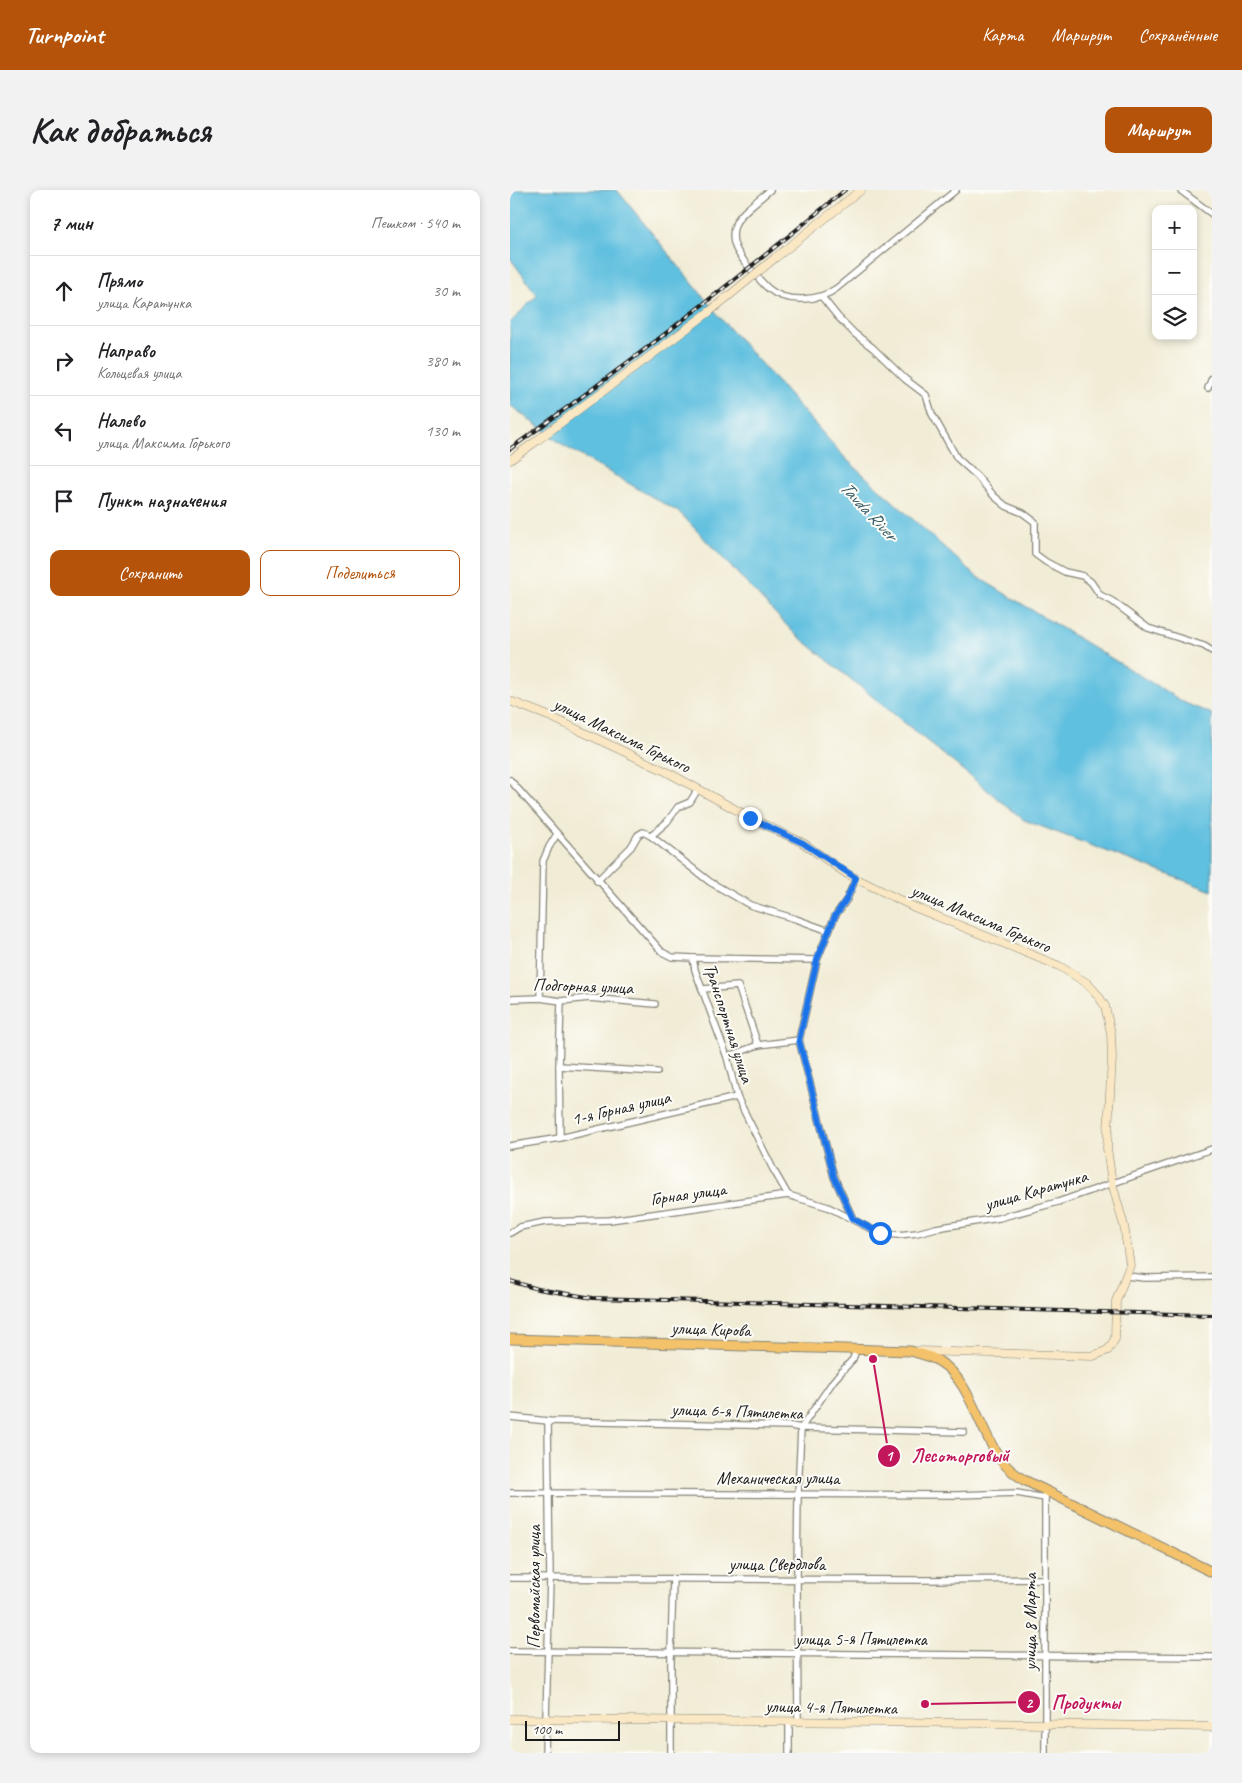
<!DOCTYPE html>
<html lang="ru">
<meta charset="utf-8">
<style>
body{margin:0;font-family:Caveat,sans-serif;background:#f2f2f2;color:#202124}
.controls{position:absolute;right:15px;top:15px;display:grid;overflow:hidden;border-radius:10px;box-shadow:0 2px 8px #0003}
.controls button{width:45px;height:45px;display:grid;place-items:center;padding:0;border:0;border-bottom:1px solid #e0e0e0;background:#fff;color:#202124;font:25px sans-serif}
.scale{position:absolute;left:15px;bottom:12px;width:95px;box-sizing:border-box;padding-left:5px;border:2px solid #1c1c1c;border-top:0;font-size:14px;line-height:18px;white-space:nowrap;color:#1c1c1c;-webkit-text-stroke:4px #fdfcf7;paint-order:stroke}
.stop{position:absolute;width:15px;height:15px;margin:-11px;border:4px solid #1a73e8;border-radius:50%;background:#fff}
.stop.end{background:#1a73e8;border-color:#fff;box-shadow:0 1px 5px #0008}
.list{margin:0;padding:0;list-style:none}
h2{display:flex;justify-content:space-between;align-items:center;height:65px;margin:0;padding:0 20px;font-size:21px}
h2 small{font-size:16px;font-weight:400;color:#757577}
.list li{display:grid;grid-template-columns:32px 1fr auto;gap:15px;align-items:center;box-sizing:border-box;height:70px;padding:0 20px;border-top:1px solid #e0e0e0}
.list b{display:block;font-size:19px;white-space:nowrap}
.list p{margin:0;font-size:16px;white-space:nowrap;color:#757577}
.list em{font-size:16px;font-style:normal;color:#757577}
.actions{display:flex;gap:10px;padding:15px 20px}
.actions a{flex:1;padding:11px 0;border:1px solid #b45309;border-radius:10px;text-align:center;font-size:18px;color:#b45309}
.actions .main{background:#b45309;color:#fff}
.icon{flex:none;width:28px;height:28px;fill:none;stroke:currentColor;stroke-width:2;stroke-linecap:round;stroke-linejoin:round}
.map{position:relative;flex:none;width:702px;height:1563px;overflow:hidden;border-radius:10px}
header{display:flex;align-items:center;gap:30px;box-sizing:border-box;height:70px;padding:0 25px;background:#b45309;color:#fff}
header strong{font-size:24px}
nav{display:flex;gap:28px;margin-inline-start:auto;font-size:18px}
.intro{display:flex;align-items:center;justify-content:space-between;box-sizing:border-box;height:120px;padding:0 30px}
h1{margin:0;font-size:35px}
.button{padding:12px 22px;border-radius:10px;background:#b45309;color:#fff;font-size:18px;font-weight:700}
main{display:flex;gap:30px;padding:0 30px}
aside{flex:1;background:#fff;border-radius:10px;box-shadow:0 2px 8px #0003}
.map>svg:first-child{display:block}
</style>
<header>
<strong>Turnpoint</strong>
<nav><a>Карта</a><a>Маршрут</a><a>Сохранённые</a></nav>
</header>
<div class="intro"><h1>Как добраться</h1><a class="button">Маршрут</a></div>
<main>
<aside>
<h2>7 мин<small>Пешком · 540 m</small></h2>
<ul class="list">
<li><svg class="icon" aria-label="ahead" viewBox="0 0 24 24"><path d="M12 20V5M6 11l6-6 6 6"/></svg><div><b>Прямо</b><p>улица Каратунка</p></div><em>30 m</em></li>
<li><svg class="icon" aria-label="right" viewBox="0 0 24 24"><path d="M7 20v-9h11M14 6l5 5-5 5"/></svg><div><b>Направо</b><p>Кольцевая улица</p></div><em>380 m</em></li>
<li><svg class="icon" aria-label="left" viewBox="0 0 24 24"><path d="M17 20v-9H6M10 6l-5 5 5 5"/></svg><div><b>Налево</b><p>улица Максима Горького</p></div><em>130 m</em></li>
<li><svg class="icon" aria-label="arrive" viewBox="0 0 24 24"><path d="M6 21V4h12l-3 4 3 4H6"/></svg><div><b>Пункт назначения</b></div></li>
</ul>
<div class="actions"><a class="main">Сохранить</a><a>Поделиться</a></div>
</aside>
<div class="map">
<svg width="702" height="1563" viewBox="0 0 702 1563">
<rect width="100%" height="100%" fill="#fdfcf7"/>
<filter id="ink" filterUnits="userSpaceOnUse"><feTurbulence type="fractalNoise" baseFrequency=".02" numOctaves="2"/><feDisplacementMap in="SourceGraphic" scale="10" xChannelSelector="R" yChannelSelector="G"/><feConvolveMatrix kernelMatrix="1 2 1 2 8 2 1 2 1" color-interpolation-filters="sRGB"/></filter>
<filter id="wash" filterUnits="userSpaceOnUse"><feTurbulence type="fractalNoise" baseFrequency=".0096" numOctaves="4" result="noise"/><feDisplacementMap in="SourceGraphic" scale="20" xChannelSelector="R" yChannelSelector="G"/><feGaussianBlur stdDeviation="1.12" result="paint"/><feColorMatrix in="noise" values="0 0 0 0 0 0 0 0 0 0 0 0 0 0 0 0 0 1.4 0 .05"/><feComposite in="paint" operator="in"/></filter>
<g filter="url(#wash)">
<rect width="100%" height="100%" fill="#f1ecd5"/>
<polygon fill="#61c0df" stroke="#3e6e7e" points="0,0 107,0 213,131 336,269 466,386 675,513 702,524 702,701 514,630 283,442 170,323 54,256 0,215 0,133 27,105 0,68"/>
</g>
<g filter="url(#ink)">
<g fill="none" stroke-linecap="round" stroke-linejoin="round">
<g stroke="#868478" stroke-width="8">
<g id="street">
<path d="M260,0C250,9 229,23 225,35C219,52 228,64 238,76C245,83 251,93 259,99C277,114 310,111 327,98L446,0"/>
<polyline points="670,0 702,24"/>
<polyline points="312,107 328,127 345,144 363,158 395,189 416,205 422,224 447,268 467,286 484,306 496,316 513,323 525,332 525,364 536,372 555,382 573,386 581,392 590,405 602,411 638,438 694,456 702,461"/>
<polyline points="698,198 702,188"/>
<polyline points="0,590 152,762 162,767 183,768 185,780 217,867 227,907 263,979 278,1005"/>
<polyline points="141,646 200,692 240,715 286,729 319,741"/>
<polyline points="87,691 121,657 128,645 133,642 141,646 157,632 168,617 180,612 188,599"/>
<polyline points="183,768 307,770"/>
<polyline points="193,799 228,796 248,855"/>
<polyline points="30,808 33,671 39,657 47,644"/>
<polyline points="0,809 30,808 51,811 79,808 145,814"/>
<polyline points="217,867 248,855 289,850"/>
<polyline points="49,876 147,882"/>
<polyline points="50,948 49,876 51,811"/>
<polyline points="0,956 50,948 227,907"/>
<polyline points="343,1029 324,987 289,850 307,770 325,726 337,709 346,688"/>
<polyline points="0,1043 10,1037 35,1032 100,1030 278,1005 318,1017 369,1043 388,1045 407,1043 426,1038 489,1028 548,1012 702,959"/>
<polyline points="617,1086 635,1088 702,1087"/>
<polyline points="0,1227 38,1231 281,1236 291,1238 454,1242"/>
<polyline points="0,1303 447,1305 507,1303 535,1308"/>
<polyline points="0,1388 411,1390 535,1389"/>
<polyline points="0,1461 702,1467"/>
<polyline points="288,1532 287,1389 288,1304 291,1238 324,1190 343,1169 346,1160"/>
<polyline points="35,1563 40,1389 38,1231"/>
<polyline points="161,1563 161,1462 163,1389"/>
<polyline points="279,1563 279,1532"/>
<polyline points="535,1563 535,1305"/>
</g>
</g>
<g stroke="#868478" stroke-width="9">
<g id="secondary">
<polyline points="265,68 351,0"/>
<polyline points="0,270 25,252"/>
<polyline points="0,511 41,527 157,582 241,628 293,653 337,684 404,717 549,776 577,793 587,804 595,816 601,843 602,868 597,958 602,993 614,1036 620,1075 606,1111 605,1149 598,1160 583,1166 408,1161"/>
<polyline points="0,1529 477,1533 702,1537"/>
</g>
</g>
<g stroke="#868478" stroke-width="11">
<path id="primary" d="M0,1149L401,1161C411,1164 421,1166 430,1172C460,1190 470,1242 491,1270C497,1278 505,1284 514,1290L702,1382"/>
</g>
<use href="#street" stroke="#fff" stroke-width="5.5"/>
<use href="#secondary" stroke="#fae7c3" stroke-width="8"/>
<use href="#primary" stroke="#f3c26a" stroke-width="9"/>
<g stroke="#1c1c1c" stroke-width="4">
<g id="rail">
<path d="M0,259C115,177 226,90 335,0"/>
<polyline points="0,1091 28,1099 83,1108 702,1125"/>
</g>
</g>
<use href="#rail" stroke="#fdfcf7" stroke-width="2" stroke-dasharray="5.5" stroke-linecap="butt"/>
<g stroke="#868478" stroke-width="9" stroke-linecap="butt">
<polyline id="secondary-bridge" points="25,252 199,122 265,68"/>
</g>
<use href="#secondary-bridge" stroke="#fae7c3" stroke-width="8"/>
</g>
</g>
<g fill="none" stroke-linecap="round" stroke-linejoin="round" filter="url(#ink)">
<polyline stroke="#1a73e8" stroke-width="6" points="240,628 293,653 346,688 337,708 325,726 307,770 289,850 324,987 343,1029 370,1043"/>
</g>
<g text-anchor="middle" stroke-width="4" stroke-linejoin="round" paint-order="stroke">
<g font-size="18" fill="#1c1c1c" stroke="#fdfcf7">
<text transform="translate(112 545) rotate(26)" y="6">улица Максима Горького</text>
<text transform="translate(471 728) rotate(23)" y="6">улица Максима Горького</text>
<text transform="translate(73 796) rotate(2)" y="6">Подгорная улица</text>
<text transform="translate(219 833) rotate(72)" y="6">Транспортная улица</text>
<text transform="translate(111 918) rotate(-13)" y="6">1-я Горная улица</text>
<text transform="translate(526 1000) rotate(-16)" y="6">улица Каратунка</text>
<text transform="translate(178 1004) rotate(-8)" y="6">Горная улица</text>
<text transform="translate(201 1139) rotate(2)" y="6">улица Кирова</text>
<text transform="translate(227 1221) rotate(2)" y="6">улица 6-я Пятилетка</text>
<text x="268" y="1294">Механическая улица</text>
<text x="267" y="1380">улица Свердлова</text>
<text transform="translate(24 1397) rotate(-90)" y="6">Первомайская улица</text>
<text transform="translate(520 1432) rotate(-90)" y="6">улица 8 Марта</text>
<text x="351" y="1455">улица 5-я Пятилетка</text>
<text transform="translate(321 1517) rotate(1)" y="6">улица 4-я Пятилетка</text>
</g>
<g font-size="19" font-style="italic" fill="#385e6a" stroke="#fdfcf7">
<text transform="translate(359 320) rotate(47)" y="7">Tavda River</text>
</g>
</g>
<path fill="none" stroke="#c2185b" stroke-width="2" d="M363 1169L379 1266M415 1514L519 1512"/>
<g fill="#c2185b" stroke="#fdfcf7" stroke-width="2">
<circle cx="363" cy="1169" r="5"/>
<circle cx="415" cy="1514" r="5"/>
<circle cx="379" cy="1266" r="12"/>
<circle cx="519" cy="1512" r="12"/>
</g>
<g font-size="15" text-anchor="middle" font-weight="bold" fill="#fff">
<text x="379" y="1271">1</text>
<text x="519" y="1518">2</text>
</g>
<g font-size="19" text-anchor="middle" font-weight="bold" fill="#c2185b" stroke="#fdfcf7" stroke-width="4" stroke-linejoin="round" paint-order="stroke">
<text x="450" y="1272">Лесоторговый</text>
<text x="576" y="1519">Продукты</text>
</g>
</svg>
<div class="controls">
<button>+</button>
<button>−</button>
<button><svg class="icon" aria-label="layers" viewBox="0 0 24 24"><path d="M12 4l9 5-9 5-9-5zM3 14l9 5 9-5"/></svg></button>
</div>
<div class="scale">100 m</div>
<div class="stop" style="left:370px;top:1043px"></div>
<div class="stop end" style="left:240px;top:628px"></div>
</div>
</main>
